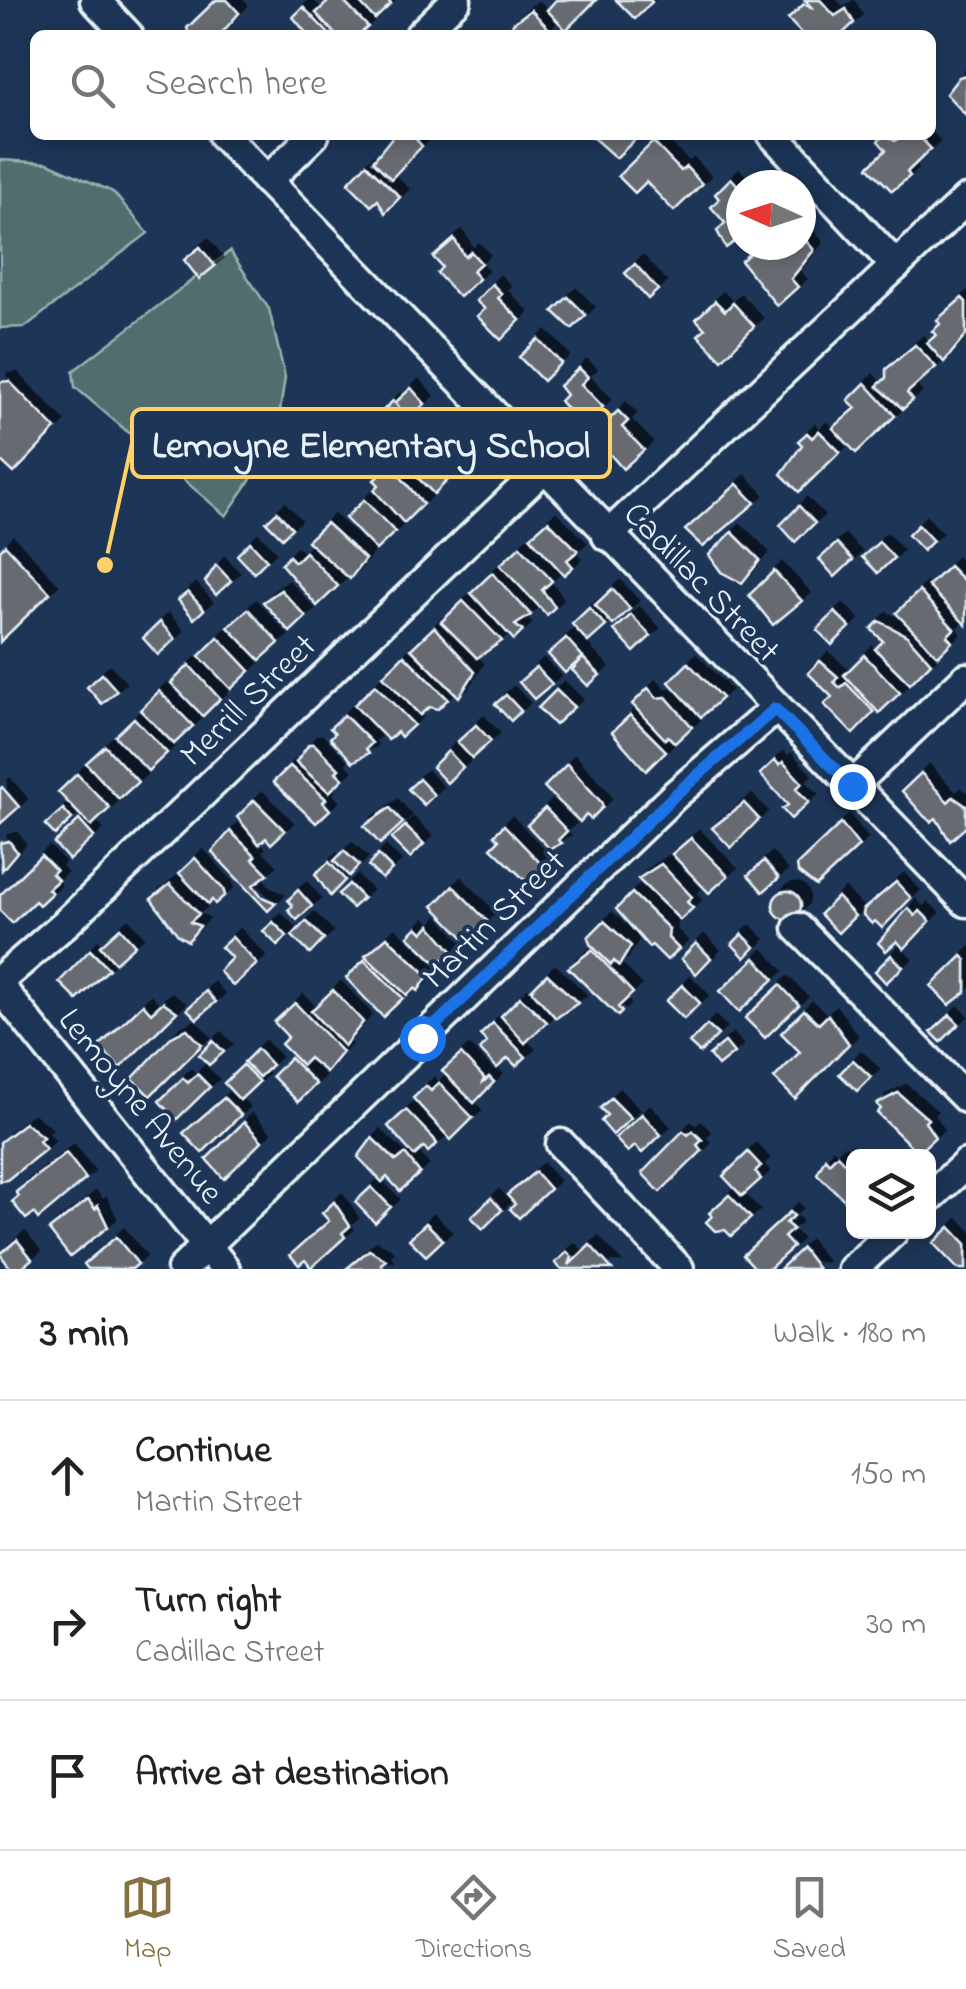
<!DOCTYPE html>
<meta charset="utf-8">
<style>
body{margin:0;font-family:"Indie Flower",sans-serif;background:#f6f6f6;color:#222}
.controls{position:absolute;right:30px;bottom:30px;display:grid;overflow:hidden;border-radius:15px;box-shadow:0 5px 15px #0003}
.controls button{width:90px;height:90px;display:grid;place-items:center;padding:0;border:0;border-bottom:2px solid #e0e0e0;background:#fff;color:#222;font:50px sans-serif}
.compass{position:absolute;left:726px;top:170px;width:90px;height:90px;border-radius:50%;background:#fff;box-shadow:0 5px 15px #0003;rotate:273deg}
.stop{position:absolute;width:30px;height:30px;margin:-22px;border:8px solid #1a73e8;border-radius:50%;background:#fff}
.stop.end{background:#1a73e8;border-color:#fff;box-shadow:0 2px 10px #0008}
.list{margin:0;padding:0;list-style:none}
h2{display:flex;justify-content:space-between;align-items:center;height:130px;margin:0;padding:0 40px;font-size:42px}
h2 small{font-size:32px;font-weight:400;color:#767676}
.list li{display:grid;grid-template-columns:65px 1fr auto;gap:30px;align-items:center;box-sizing:border-box;height:150px;padding:0 40px;border-top:2px solid #e0e0e0}
.list b{display:block;font-size:38px;white-space:nowrap}
.list p{margin:0;font-size:32px;white-space:nowrap;color:#767676}
.list em{font-size:32px;font-style:normal;color:#767676}
.icon{flex:none;width:55px;height:55px;fill:none;stroke:currentColor;stroke-width:2;stroke-linecap:round;stroke-linejoin:round}
.map{position:relative;flex:none;width:966px;height:1269px;overflow:hidden}
.search{position:absolute;background:#fff;box-shadow:0 5px 15px #0003;left:30px;right:30px;top:30px;height:110px;display:flex;align-items:center;gap:25px;box-sizing:border-box;padding:0 35px;border-radius:15px;color:#767676;font-size:38px}
.sheet{height:580px;background:#fff}
nav{display:flex;justify-content:space-around;align-items:center;box-sizing:border-box;height:140px;border-top:2px solid #e0e0e0;background:#fff;font-size:28px;color:#767676}
nav a{display:grid;justify-items:center;gap:5px}
nav .on{color:#857141}
.map>svg:first-child{display:block}
</style>
<div class="map">
<svg width="966" height="1269" viewBox="0 0 966 1269">
<defs>
<filter id="shadow"><feDropShadow dx="8" dy="-8" stdDeviation="0" flood-color="#0009"/></filter>
</defs>
<rect width="100%" height="100%" fill="#1d3557"/>
<filter id="ink" filterUnits="userSpaceOnUse"><feTurbulence type="fractalNoise" baseFrequency=".01" numOctaves="2"/><feDisplacementMap in="SourceGraphic" scale="20" xChannelSelector="R" yChannelSelector="G"/><feConvolveMatrix kernelMatrix="1 2 1 2 8 2 1 2 1" color-interpolation-filters="sRGB"/></filter>
<g filter="url(#ink)">
<g fill="#506e6d" stroke="#9cb0b2" stroke-width="2.5">
<polygon points="0,160 48,163 113,192 148,233 25,327 0,328"/>
<polygon points="230,251 269,309 285,377 275,444 226,516 75,387 73,371"/>
</g>
<g fill="#686b72" stroke="#e8f1f8" stroke-width="2.5" filter="url(#shadow)">
<polygon points="216,0 227,0 239,13 220,35 189,35 187,28"/>
<polygon points="330,0 342,0 368,27 359,35 336,35 316,13"/>
<polygon points="357,0 387,0 391,4 375,19"/>
<polygon points="596,0 566,30 547,10 556,0"/>
<polygon points="616,0 650,0 652,2 635,19"/>
<polygon points="805,0 820,0 835,16 846,9 854,23 841,35 803,35 788,19 804,4 813,9"/>
<polygon points="303,7 330,35 308,35 293,17"/>
<polygon points="531,10 549,29 543,35 510,35 513,23"/>
<polygon points="966,75 966,115 946,94 959,77"/>
<polygon points="412,135 422,146 391,179 373,161 393,136"/>
<polygon points="590,135 640,135 616,158"/>
<polygon points="884,135 895,141 902,135 918,135 931,149 907,172 910,176 892,191 868,167 886,150 878,141"/>
<polygon points="653,142 681,171 686,167 702,184 674,211 646,182 635,193 618,176"/>
<polygon points="366,164 400,197 385,213 378,200 371,206 348,183"/>
<polygon points="731,178 741,189 741,237 726,248 717,231 725,223 711,207 719,199 715,194"/>
<polygon points="801,235 814,250 791,279 798,287 777,306 741,261 759,245 801,245"/>
<polygon points="454,239 465,257 471,252 481,263 472,271 479,279 459,297 437,273 442,267 433,257"/>
<polygon points="200,247 215,266 199,279 184,260"/>
<polygon points="635,264 658,290 648,299 625,273"/>
<polygon points="492,284 502,294 498,298 520,320 501,340 477,316 485,309 476,301"/>
<polygon points="568,297 586,315 572,329 553,311"/>
<polygon points="962,298 966,302 966,335 944,362 927,343 936,335 932,331 940,324 937,320"/>
<polygon points="715,301 725,311 733,303 754,326 722,360 698,335 705,329 696,319"/>
<polygon points="538,339 561,363 543,381 519,357"/>
<polygon points="915,345 936,367 907,393 913,400 903,409 877,386 886,378 886,369"/>
<polygon points="579,368 588,377 581,384 603,407 583,426 560,401 566,395 559,386"/>
<polygon points="9,381 56,429 14,473 0,460 0,382"/>
<polygon points="865,383 895,416 856,453 833,428 856,408 848,400"/>
<polygon points="411,388 425,404 409,418 395,403"/>
<polygon points="393,401 409,418 393,433 377,416"/>
<polygon points="618,411 628,421 622,427 644,450 623,469 601,444 607,438 599,429"/>
<polygon points="819,431 840,452 799,492 781,474 802,445 798,441 807,433 812,438"/>
<polygon points="417,443 453,475 434,494 403,463"/>
<polygon points="385,470 400,476 423,504 404,523 374,490 379,485 374,480"/>
<polygon points="737,484 755,503 703,547 685,530"/>
<polygon points="364,500 395,532 376,550 345,518"/>
<polygon points="799,506 815,523 795,542 780,525"/>
<polygon points="277,512 292,528 282,538 266,522"/>
<polygon points="548,521 578,551 567,560 573,567 564,575 530,537"/>
<polygon points="326,523 365,559 350,579 307,541"/>
<polygon points="918,525 933,541 923,551 908,535"/>
<polygon points="732,532 760,560 742,583 721,572 709,555"/>
<polygon points="250,542 267,560 254,573 237,555"/>
<polygon points="879,542 894,558 878,573 862,557"/>
<polygon points="837,543 853,560 835,577 819,559"/>
<polygon points="5,545 50,593 0,642 0,550"/>
<polygon points="520,546 552,581 542,590 555,607 547,615 500,565"/>
<polygon points="305,552 338,586 317,606 281,564 289,556 295,562"/>
<polygon points="216,565 231,581 216,595 205,582"/>
<polygon points="949,566 966,583 966,625 928,586"/>
<polygon points="774,571 802,601 773,625 749,595"/>
<polygon points="492,573 531,615 515,625 523,631 514,640 471,593"/>
<polygon points="612,589 630,609 613,625 595,605"/>
<polygon points="281,590 306,617 290,632 263,602"/>
<polygon points="919,591 954,629 947,636 952,642 938,656 896,613"/>
<polygon points="188,592 204,610 194,619 178,600"/>
<polygon points="463,601 502,641 477,658 441,622"/>
<polygon points="589,608 606,626 588,642 572,624"/>
<polygon points="248,609 279,643 260,660 228,627"/>
<polygon points="835,612 850,627 832,645 817,630"/>
<polygon points="631,615 651,636 634,652 614,630"/>
<polygon points="879,621 907,636 931,663 910,684 875,649 883,641 871,629"/>
<polygon points="160,622 175,639 158,655 143,638"/>
<polygon points="434,627 475,672 459,697 411,649"/>
<polygon points="218,637 250,671 231,689 199,656"/>
<polygon points="566,638 583,657 565,673 548,654"/>
<polygon points="404,655 448,699 438,709 429,707 420,715 383,676"/>
<polygon points="864,655 900,693 879,713 844,675"/>
<polygon points="583,658 600,675 588,686 572,670"/>
<polygon points="820,661 838,677 834,682 840,688 846,683 874,712 853,734 824,704 832,697 808,673"/>
<polygon points="688,663 722,698 701,717 669,682"/>
<polygon points="189,665 220,699 203,716 171,683"/>
<polygon points="536,667 552,684 534,699 519,682"/>
<polygon points="102,674 117,691 102,704 87,687"/>
<polygon points="375,685 414,725 401,737 397,732 388,740 354,705"/>
<polygon points="648,688 657,698 666,697 692,727 675,743 668,736 665,739 632,704"/>
<polygon points="556,690 574,707 555,725 538,708"/>
<polygon points="159,691 193,726 174,744 140,710"/>
<polygon points="506,695 521,711 511,721 495,704"/>
<polygon points="344,715 372,743 366,749 369,753 353,762 330,738 335,733 330,728"/>
<polygon points="630,715 666,751 646,771 612,732"/>
<polygon points="134,718 167,753 148,771 115,736"/>
<polygon points="476,725 491,741 472,758 457,742"/>
<polygon points="309,744 314,744 339,769 336,772 343,779 329,792 296,762"/>
<polygon points="105,746 138,782 119,799 86,763"/>
<polygon points="448,751 463,767 447,783 432,767"/>
<polygon points="775,760 779,765 783,762 802,783 796,789 809,802 791,819 782,809 788,805 760,774"/>
<polygon points="567,764 601,802 603,807 591,819 586,815 580,822 544,787"/>
<polygon points="290,766 326,799 323,802 330,810 316,823 273,782"/>
<polygon points="921,773 948,802 953,797 966,806 966,827 950,841 936,818 931,822 924,816 902,791"/>
<polygon points="77,774 110,808 91,826 58,792"/>
<polygon points="419,779 434,795 424,805 408,789"/>
<polygon points="2,787 19,807 0,824 0,789"/>
<polygon points="254,800 285,831 271,844 266,838 259,844 237,817"/>
<polygon points="744,803 759,819 731,848 712,828"/>
<polygon points="390,808 403,823 380,844 364,826"/>
<polygon points="545,808 567,831 558,840 562,843 550,849 527,825"/>
<polygon points="63,809 72,819 55,835 45,825"/>
<polygon points="79,820 94,837 69,860 54,843"/>
<polygon points="841,823 859,846 816,886 798,872 797,865"/>
<polygon points="504,825 543,866 527,882 491,848 499,840 494,835"/>
<polygon points="405,826 424,844 410,858 391,839"/>
<polygon points="230,831 256,856 253,859 268,874 253,885 262,897 276,903 268,911 212,852"/>
<polygon points="691,838 728,876 709,893 672,854"/>
<polygon points="9,841 17,852 2,870 0,843"/>
<polygon points="344,851 359,865 349,876 334,861"/>
<polygon points="41,855 56,870 52,874 58,880 48,889 52,893 39,905 35,901 12,923 0,911 0,895"/>
<polygon points="378,855 392,869 382,879 368,866"/>
<polygon points="195,858 223,889 225,895 215,904 212,900 208,904 179,873"/>
<polygon points="764,861 779,878 763,892 748,875"/>
<polygon points="329,862 345,880 330,896 315,874"/>
<polygon points="661,864 692,897 687,902 693,908 680,920 638,879"/>
<polygon points="896,882 911,898 882,928 875,921 872,924 863,915 864,909"/>
<polygon points="170,884 199,914 190,922 200,926 188,941 178,935 151,899"/>
<polygon points="349,884 363,898 352,908 338,894"/>
<polygon points="453,886 487,921 467,941 433,906"/>
<polygon points="298,890 312,906 297,920 288,910 293,906 288,900"/>
<circle cx="787" cy="905" r="14"/>
<polygon points="632,893 669,929 668,938 679,949 667,960 652,945 649,947 616,909"/>
<polygon points="837,897 855,916 838,933 820,914"/>
<polygon points="908,908 915,916 920,911 930,921 904,949 897,941 886,951 878,943"/>
<polygon points="306,921 324,939 310,954 292,936"/>
<polygon points="604,921 631,946 619,966 614,961 611,965 590,944 588,937"/>
<polygon points="273,922 287,936 278,946 263,931"/>
<polygon points="430,925 452,951 438,965 408,936 417,927 423,933"/>
<polygon points="120,928 135,945 115,963 100,946"/>
<polygon points="742,934 755,947 745,958 732,944"/>
<polygon points="232,937 257,964 233,986 219,971 232,958 221,947"/>
<polygon points="387,937 428,976 418,991 415,988 407,995 365,956"/>
<polygon points="696,943 711,958 696,974 681,959"/>
<polygon points="90,950 109,969 77,1000 59,982"/>
<polygon points="592,950 633,993 618,1007 622,1012 618,1016 568,968"/>
<polygon points="891,955 903,967 886,983 875,971"/>
<polygon points="962,956 966,960 966,992 949,1005 931,986"/>
<polygon points="755,958 774,979 739,1012 720,991"/>
<polygon points="364,960 403,998 383,1017 346,978"/>
<polygon points="547,974 578,1003 556,1018 531,990"/>
<polygon points="682,985 700,1003 684,1019 666,1001"/>
<polygon points="780,985 799,1005 765,1038 745,1018"/>
<polygon points="333,990 363,1022 344,1046 311,1011"/>
<polygon points="206,991 216,1002 197,1019 187,1009"/>
<polygon points="520,997 547,1022 525,1043 501,1016"/>
<polygon points="163,1002 177,1012 120,1068 99,1046 143,1004 151,1013"/>
<polygon points="295,1003 342,1052 326,1072 309,1058 302,1065 281,1044 288,1037 274,1022"/>
<polygon points="804,1010 819,1024 828,1015 849,1044 795,1099 774,1078 800,1052 781,1033"/>
<polygon points="950,1015 959,1024 941,1042 931,1032"/>
<polygon points="493,1023 526,1057 516,1066 508,1058 497,1068 480,1050 487,1042 480,1035"/>
<polygon points="707,1025 718,1035 700,1053 689,1043"/>
<polygon points="187,1029 202,1045 150,1096 132,1079 170,1038"/>
<polygon points="213,1041 224,1052 209,1065 199,1055"/>
<polygon points="725,1042 734,1053 718,1066 709,1055"/>
<polygon points="257,1049 272,1065 259,1077 244,1062"/>
<polygon points="461,1054 484,1078 483,1082 489,1077 494,1082 474,1103 442,1071"/>
<polygon points="290,1058 316,1084 298,1102 272,1076"/>
<polygon points="853,1060 871,1077 857,1091 839,1074"/>
<polygon points="243,1065 259,1082 240,1100 224,1083"/>
<polygon points="197,1074 210,1087 176,1120 159,1101 183,1078 188,1083"/>
<polygon points="439,1083 473,1118 451,1140 413,1098 426,1086 431,1091"/>
<polygon points="898,1093 928,1119 925,1122 935,1137 918,1153 877,1113 881,1109 877,1104"/>
<polygon points="224,1098 241,1115 202,1153 183,1133"/>
<polygon points="611,1098 631,1118 613,1135 601,1121 607,1115 600,1108"/>
<polygon points="406,1110 434,1139 437,1144 428,1152 424,1147 414,1156 388,1126"/>
<polygon points="642,1114 661,1135 642,1153 635,1146 628,1152 615,1138"/>
<polygon points="244,1122 262,1141 224,1179 206,1159"/>
<polygon points="25,1123 43,1137 39,1141 46,1149 7,1180 0,1181 0,1142"/>
<polygon points="683,1131 688,1135 693,1131 702,1140 697,1145 702,1151 660,1192 642,1173"/>
<polygon points="372,1138 396,1161 405,1154 420,1173 400,1191 387,1177 382,1182 358,1157"/>
<polygon points="748,1152 761,1166 755,1172 761,1179 742,1196 723,1176"/>
<polygon points="66,1153 86,1179 38,1219 34,1213 26,1219 12,1202 19,1196 16,1192"/>
<polygon points="837,1155 854,1173 854,1209 817,1174 825,1158 829,1163"/>
<polygon points="535,1172 550,1189 519,1218 510,1209 515,1204 507,1195"/>
<polygon points="371,1187 391,1207 375,1223 355,1202"/>
<polygon points="729,1195 751,1218 731,1236 725,1230 715,1231 706,1222 712,1216 709,1213"/>
<polygon points="491,1198 502,1210 483,1229 471,1217"/>
<polygon points="88,1200 95,1209 98,1206 108,1227 70,1257 49,1230"/>
<polygon points="334,1202 350,1226 342,1233 345,1237 311,1268 305,1260 299,1265 290,1255 329,1221 322,1213"/>
<polygon points="790,1212 794,1216 786,1223 793,1229 784,1237 793,1247 769,1269 756,1269 743,1255"/>
<polygon points="426,1223 443,1240 426,1256 409,1239"/>
<polygon points="950,1227 966,1244 966,1269 958,1269 933,1243"/>
<polygon points="116,1237 138,1264 132,1269 88,1269 84,1264"/>
<polygon points="17,1240 32,1259 20,1269 11,1269 0,1254"/>
<polygon points="590,1245 612,1269 561,1269 555,1263 567,1252 572,1257 569,1265"/>
<polygon points="802,1248 818,1269 780,1269"/>
<polygon points="369,1250 386,1260 381,1264 385,1269 346,1269"/>
</g>
<g fill="none" stroke-linecap="round" stroke-linejoin="round">
<g stroke="#e8f1f8" stroke-width="35">
<g id="minor">
<polyline points="95,0 128,35"/>
<polyline points="420,35 456,0"/>
<polyline points="223,135 966,902"/>
<polyline points="773,135 896,266"/>
<polyline points="267,181 314,135"/>
<polyline points="607,536 966,200"/>
<polyline points="852,786 966,678"/>
<polyline points="798,928 966,1098"/>
<polyline points="0,980 67,922 543,469"/>
<polyline points="0,987 225,1269"/>
<polyline points="561,1144 679,1269"/>
<polyline points="928,1199 966,1164"/>
<polyline points="182,1269 676,794 775,709"/>
<polyline points="853,1269 893,1232"/>
</g>
</g>
<use href="#minor" stroke="#1d3557" stroke-width="28"/>
</g>
</g>
<g fill="none" stroke-linecap="round" stroke-linejoin="round" filter="url(#ink)">
<polyline stroke="#1a73e8" stroke-width="12" points="422,1038 676,794 775,709 852,786"/>
</g>
<g text-anchor="middle" stroke-width="8" stroke-linejoin="round" paint-order="stroke">
<g font-size="35" fill="#e8f1f8" stroke="#1d3557">
<text transform="translate(703 581) rotate(46)" y="12">Cadillac Street</text>
<text transform="translate(247 699) rotate(-44)" y="12">Merrill Street</text>
<text transform="translate(493 918) rotate(-44)" y="12">Martin Street</text>
<text transform="translate(142 1105) rotate(51)" y="12">Lemoyne Avenue</text>
</g>
</g>
<path fill="none" stroke="#ffd166" stroke-width="4" d="M105 565L132 443"/>
<circle fill="#ffd166" stroke="#1d3557" stroke-width="4" cx="105" cy="565" r="10"/>
<rect fill="#1d3557" stroke="#ffd166" stroke-width="4" x="132" y="409" width="478" height="68" rx="10"/>
<g font-size="38" text-anchor="middle" font-weight="bold" fill="#e8f1f8">
<text x="371" y="457">Lemoyne Elementary School</text>
</g>
</svg>
<div class="controls">
<button><svg class="icon" aria-label="layers" viewBox="0 0 24 24"><path d="M12 4l9 5-9 5-9-5zM3 14l9 5 9-5"/></svg></button>
</div>
<svg class="compass" viewBox="-18 -18 36 36"><path d="M0-13l5 13h-10z" fill="#e53935"/><path d="M0 13l5-13h-10z" fill="#767676"/></svg>
<div class="stop" style="left:422px;top:1038px"></div>
<div class="stop end" style="left:852px;top:786px"></div>
<div class="search"><svg class="icon" aria-label="search" viewBox="0 0 24 24"><circle cx="10" cy="10" r="6"/><path d="M15 15l6 6"/></svg>Search here</div>
</div>
<section class="sheet">
<h2>3 min<small>Walk · 180 m</small></h2>
<ul class="list">
<li><svg class="icon" aria-label="ahead" viewBox="0 0 24 24"><path d="M12 20V5M6 11l6-6 6 6"/></svg><div><b>Continue</b><p>Martin Street</p></div><em>150 m</em></li>
<li><svg class="icon" aria-label="right" viewBox="0 0 24 24"><path d="M7 20v-9h11M14 6l5 5-5 5"/></svg><div><b>Turn right</b><p>Cadillac Street</p></div><em>30 m</em></li>
<li><svg class="icon" aria-label="arrive" viewBox="0 0 24 24"><path d="M6 21V4h12l-3 4 3 4H6"/></svg><div><b>Arrive at destination</b></div></li>
</ul>
</section>
<nav>
<a class="on"><svg class="icon" aria-label="map" viewBox="0 0 24 24"><path d="M3 6l6-2 6 2 6-2v14l-6 2-6-2-6 2zM9 4v14M15 6v14"/></svg>Map</a>
<a><svg class="icon" aria-label="directions" viewBox="0 0 24 24"><path d="M12 3l9 9-9 9-9-9zM9 14v-3h6M13 9l2 2-2 2"/></svg>Directions</a>
<a><svg class="icon" aria-label="saved" viewBox="0 0 24 24"><path d="M7 4h10v16l-5-4-5 4z"/></svg>Saved</a>
</nav>
